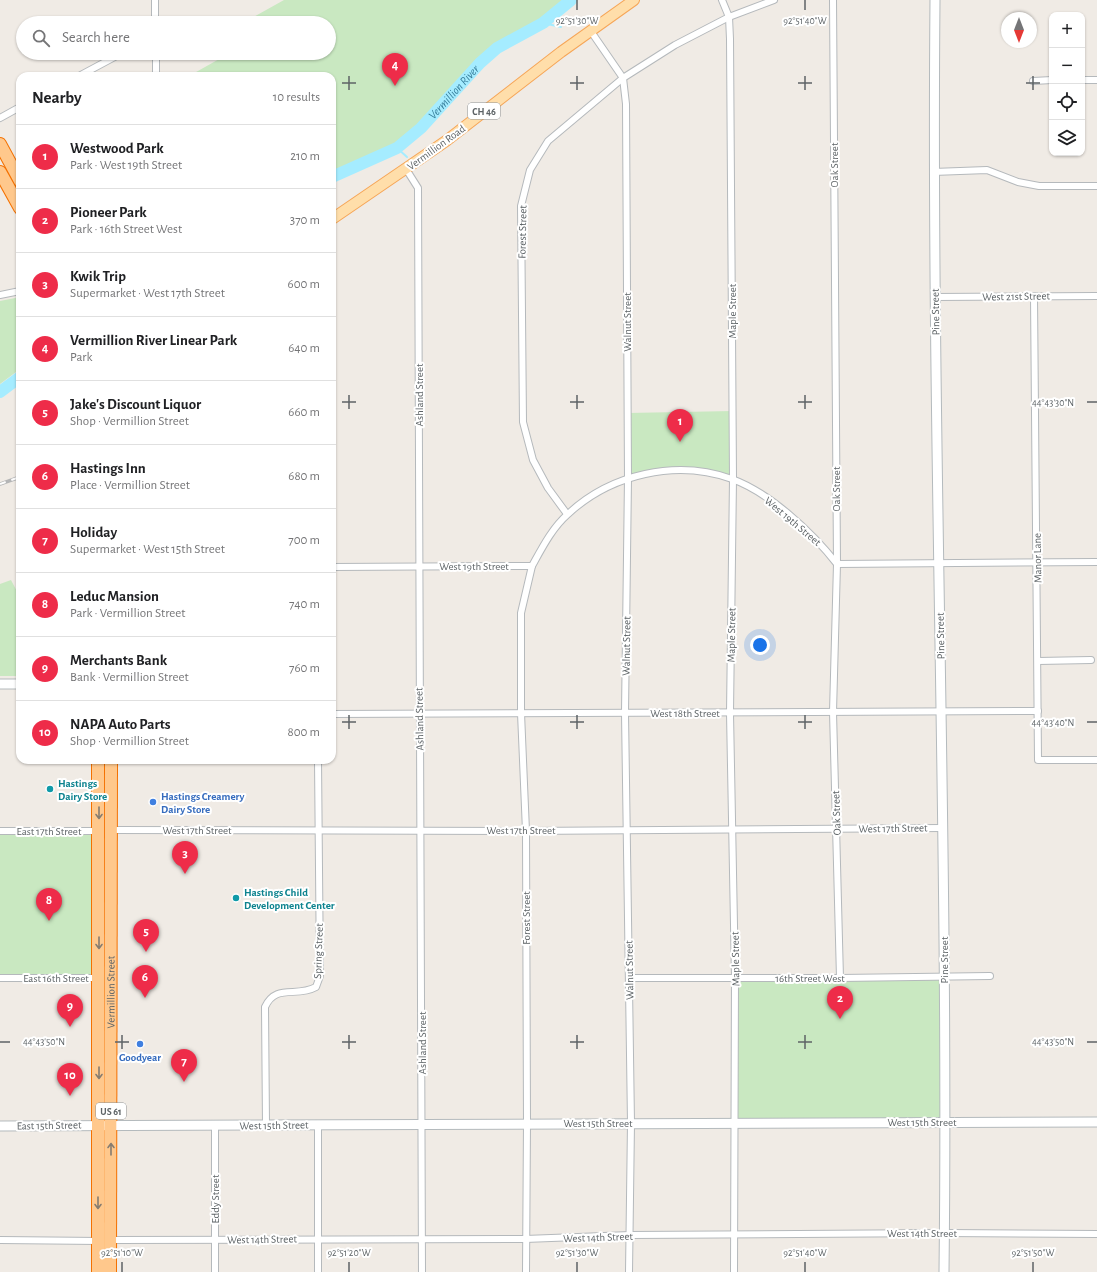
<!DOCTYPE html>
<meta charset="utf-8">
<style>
body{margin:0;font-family:"Alegreya Sans",sans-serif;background:#f2f2f2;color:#202124}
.controls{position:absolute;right:12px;top:12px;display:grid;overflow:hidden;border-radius:8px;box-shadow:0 1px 3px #0004}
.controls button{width:36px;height:36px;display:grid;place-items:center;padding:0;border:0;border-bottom:1px solid #e0e0e0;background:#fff;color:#202124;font:20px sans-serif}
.compass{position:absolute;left:1001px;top:12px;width:36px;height:36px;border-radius:50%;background:#fff;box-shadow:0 1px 3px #0004;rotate:180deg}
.you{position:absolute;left:760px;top:645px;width:14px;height:14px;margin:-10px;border:3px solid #fff;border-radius:50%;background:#1a73e8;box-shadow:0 0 0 6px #1a73e833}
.badge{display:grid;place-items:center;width:26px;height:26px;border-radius:50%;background:#ee2c49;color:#fff;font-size:13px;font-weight:700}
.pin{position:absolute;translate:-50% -33px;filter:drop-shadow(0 1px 2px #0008)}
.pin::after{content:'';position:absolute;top:21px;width:14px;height:12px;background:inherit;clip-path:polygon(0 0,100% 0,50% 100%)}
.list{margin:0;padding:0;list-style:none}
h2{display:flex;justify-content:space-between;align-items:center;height:52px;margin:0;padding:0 16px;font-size:17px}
h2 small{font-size:13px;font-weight:400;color:#757577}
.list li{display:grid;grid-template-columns:26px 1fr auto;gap:12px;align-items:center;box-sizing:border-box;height:64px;padding:0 16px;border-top:1px solid #e0e0e0}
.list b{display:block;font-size:15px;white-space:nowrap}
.list p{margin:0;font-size:13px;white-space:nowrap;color:#757577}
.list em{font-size:13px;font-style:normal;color:#757577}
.icon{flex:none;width:22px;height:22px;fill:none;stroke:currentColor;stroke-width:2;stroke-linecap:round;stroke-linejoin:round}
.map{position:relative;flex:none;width:1097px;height:1272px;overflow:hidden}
.search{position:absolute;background:#fff;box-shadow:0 1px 3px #0004;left:16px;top:16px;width:320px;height:44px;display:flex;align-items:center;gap:10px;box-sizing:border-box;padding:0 14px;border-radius:22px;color:#757577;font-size:15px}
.panel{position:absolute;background:#fff;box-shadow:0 1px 3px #0004;left:16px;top:72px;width:320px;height:692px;border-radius:12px}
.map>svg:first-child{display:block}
</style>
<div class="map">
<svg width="1097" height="1272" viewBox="0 0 1097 1272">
<rect width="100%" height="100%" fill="#f0ebe5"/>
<g fill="#c9e8c1">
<polygon points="284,0 571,0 543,23 497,48 480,63 421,128 397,148 332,177 332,76 189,76 221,58 221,53 329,53 329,23 243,23"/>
<polygon points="20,297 20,369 0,384 0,301"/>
<polygon points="733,411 733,479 681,470 628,478 627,413"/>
<polygon points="11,580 20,597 20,676 0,676 0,584"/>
<polygon points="0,831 99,831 98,978 0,978"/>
<polygon points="944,976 944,1122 733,1123 735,978"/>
</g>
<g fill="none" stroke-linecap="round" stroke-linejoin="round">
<g stroke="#a5ecff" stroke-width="2">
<polyline points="543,23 561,27"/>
<polyline points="397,148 407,157"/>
</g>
<g stroke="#a5ecff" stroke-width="12">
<path id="s1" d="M332,177L397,148L421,128L480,63L497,48L543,23L571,0"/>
<polyline points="0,392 20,377"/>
</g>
<g stroke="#b5b9bc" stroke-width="8">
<g id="street">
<polyline points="155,0 155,23"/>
<polyline points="722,0 729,17 730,39 733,479 730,713 735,978 734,1272"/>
<polyline points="833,0 837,564 833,712 840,978"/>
<polyline points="590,30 623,78 626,104 628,478 625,713 631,1123 629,1272"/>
<polyline points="156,53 156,76"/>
<polyline points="79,76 122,53"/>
<polyline points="1082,80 1097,80"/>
<polyline points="1033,81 1052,80"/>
<polyline points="0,118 20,107"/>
<polyline points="406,169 418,188 422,1272"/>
<polyline points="933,172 987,170 1018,182 1039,186 1097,186"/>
<polyline points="0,295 20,291"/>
<polyline points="1034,296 1038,760 1097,760"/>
<polyline points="934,297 1097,296"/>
<polyline points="567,514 548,488 533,460 523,422 521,206 530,170 548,141 623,78 675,45 729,17 774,0"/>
<path d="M332,567L532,566C542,548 552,528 568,514C611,474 676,459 732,479C770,493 812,532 837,564L1097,562"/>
<polyline points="1038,661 1091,660"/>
<polyline points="332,714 1038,711"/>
<polyline points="110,830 526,831 943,828"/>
<polyline points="0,831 100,831"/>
<polyline points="0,978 100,978"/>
<polyline points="629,978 840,978 990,976"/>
<path d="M266,1125L265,1007C276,983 296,998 316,987L320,976L318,760"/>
<polyline points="318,1125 318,1272"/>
<polyline points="0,1240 100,1241"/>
<polyline points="110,1240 525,1239 630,1235 945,1233 1097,1234"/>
<polyline points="215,1272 215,1126"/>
<polyline points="526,1272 527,1123 526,831 521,713 521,613 532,566"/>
</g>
</g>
<g stroke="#b4babd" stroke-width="11">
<g id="secondary">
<path d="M935,0C931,424 949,848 944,1272"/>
<polyline points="0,684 20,684"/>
<polyline points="0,1126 1097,1122"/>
</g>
</g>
<g stroke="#f6a658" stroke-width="12">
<polyline id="primary" points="332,219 446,141 561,52 634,0"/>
</g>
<g stroke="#f47100" stroke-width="14">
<g id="highway">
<polyline points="0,144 20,181"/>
<polyline points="0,172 20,208"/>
<polyline points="98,1272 98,760"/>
<path id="s2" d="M110,1272L111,760"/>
</g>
</g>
<use href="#street" stroke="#fff" stroke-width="6"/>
<use href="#secondary" stroke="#fff" stroke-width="9"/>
<use href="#primary" stroke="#ffdeaa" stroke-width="10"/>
<use href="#highway" stroke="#ffc88c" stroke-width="12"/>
<g stroke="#b4b5b6" stroke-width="3.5">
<polyline id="rail" points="0,484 20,477"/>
</g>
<use href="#rail" stroke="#fff" stroke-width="2" stroke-dasharray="6" stroke-linecap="butt"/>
</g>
<defs><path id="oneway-shaft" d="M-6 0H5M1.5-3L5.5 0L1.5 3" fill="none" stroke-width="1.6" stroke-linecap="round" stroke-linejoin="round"/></defs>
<g stroke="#867c70">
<use href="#oneway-shaft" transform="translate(99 813) rotate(90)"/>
<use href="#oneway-shaft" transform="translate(99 943) rotate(90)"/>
<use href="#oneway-shaft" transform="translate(99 1073) rotate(90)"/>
<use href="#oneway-shaft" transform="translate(111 1149) rotate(-90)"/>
<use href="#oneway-shaft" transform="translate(98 1203) rotate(90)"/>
</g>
<path fill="none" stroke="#5d6366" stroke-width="1.5" d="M577,0V10M805,0V10M349,76V90M577,76V90M805,76V90M1033,76V90M342,83H356M570,83H584M798,83H812M1026,83H1040M349,395V409M577,395V409M805,395V409M342,402H356M570,402H584M798,402H812M1087,402H1097M349,715V729M577,715V729M805,715V729M342,722H356M570,722H584M798,722H812M1087,722H1097M122,1035V1049M349,1035V1049M577,1035V1049M805,1035V1049M0,1042H10M115,1042H129M342,1042H356M570,1042H584M798,1042H812M1087,1042H1097M122,1262V1272M349,1262V1272M577,1262V1272M805,1262V1272M1033,1262V1272"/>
<g fill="#0f9aa8" stroke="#fff" stroke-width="1.5">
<circle cx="50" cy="789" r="4"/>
<circle cx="236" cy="898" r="4"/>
</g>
<g fill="#3f7fe0" stroke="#fff" stroke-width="1.5">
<circle cx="153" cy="802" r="4"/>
<circle cx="140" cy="1044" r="4"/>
</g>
<g text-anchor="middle" stroke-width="4" stroke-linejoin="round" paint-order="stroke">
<g fill="#fff" stroke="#8e9294" stroke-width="1">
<rect x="468" y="103" width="32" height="16" rx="3"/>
<rect x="96" y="1103" width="30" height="16" rx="3"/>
</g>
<g font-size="10" font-weight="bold" fill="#5d6366">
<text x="484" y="115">CH 46</text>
<text x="111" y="1115">US 61</text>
</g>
<g font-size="11" fill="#5d6366" stroke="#fff">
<text transform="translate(436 147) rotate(-36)" y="4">Vermillion Road</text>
<text transform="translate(834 165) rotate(-90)" y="4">Oak Street</text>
<text transform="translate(522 232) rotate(-89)" y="4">Forest Street</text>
<text transform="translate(1016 296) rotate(-1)" y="4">West 21st Street</text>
<text transform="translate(732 311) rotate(-90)" y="4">Maple Street</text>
<text transform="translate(935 312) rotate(-91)" y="4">Pine Street</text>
<text transform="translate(627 322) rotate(-90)" y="4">Walnut Street</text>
<text transform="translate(419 395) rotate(-90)" y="4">Ashland Street</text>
<text transform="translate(836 489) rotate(-90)" y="4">Oak Street</text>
<text transform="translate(793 521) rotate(40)" y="4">West 19th Street</text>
<text transform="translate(1037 558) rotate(-91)" y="4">Manor Lane</text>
<text x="474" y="570">West 19th Street</text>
<text transform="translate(731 635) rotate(-89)" y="4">Maple Street</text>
<text transform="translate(940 636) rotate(-91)" y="4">Pine Street</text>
<text transform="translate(626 646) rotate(-89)" y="4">Walnut Street</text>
<text x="685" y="717">West 18th Street</text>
<text transform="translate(419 719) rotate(-91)" y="4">Ashland Street</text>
<text transform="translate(836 813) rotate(-92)" y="4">Oak Street</text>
<text transform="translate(893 828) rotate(-1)" y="4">West 17th Street</text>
<text x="197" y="834">West 17th Street</text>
<text x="521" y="834">West 17th Street</text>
<text x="49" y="835">East 17th Street</text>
<text transform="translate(526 918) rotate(-90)" y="4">Forest Street</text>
<text transform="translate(318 951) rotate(-88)" y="4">Spring Street</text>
<text transform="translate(735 959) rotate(-91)" y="4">Maple Street</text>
<text transform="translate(944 960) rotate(-90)" y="4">Pine Street</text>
<text transform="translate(629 970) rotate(-91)" y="4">Walnut Street</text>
<text x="56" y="982">East 16th Street</text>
<text x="810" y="982">16th Street West</text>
<text dy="4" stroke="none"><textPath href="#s2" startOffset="280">Vermillion Street</textPath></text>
<text transform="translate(422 1043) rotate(-90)" y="4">Ashland Street</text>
<text x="922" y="1126">West 15th Street</text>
<text x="598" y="1127">West 15th Street</text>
<text transform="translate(49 1125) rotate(-1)" y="4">East 15th Street</text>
<text transform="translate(274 1125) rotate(-1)" y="4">West 15th Street</text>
<text transform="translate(215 1199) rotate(-90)" y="4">Eddy Street</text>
<text x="922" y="1237">West 14th Street</text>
<text transform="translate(598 1237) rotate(-2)" y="4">West 14th Street</text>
<text transform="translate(262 1239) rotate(-1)" y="4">West 14th Street</text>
</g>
<g font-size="11" font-weight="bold" fill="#0d838f" stroke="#fff" text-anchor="start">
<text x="58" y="787">Hastings<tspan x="58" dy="13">Dairy Store</tspan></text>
<text x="244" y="896">Hastings Child<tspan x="244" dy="13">Development Center</tspan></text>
</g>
<g font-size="11" font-weight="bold" fill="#366cbe" stroke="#fff" text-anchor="start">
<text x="161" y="800">Hastings Creamery<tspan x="161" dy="13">Dairy Store</tspan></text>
<text x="140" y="1061" text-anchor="middle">Goodyear</text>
</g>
<g font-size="12" font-style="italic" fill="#367d9a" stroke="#fff">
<text dy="4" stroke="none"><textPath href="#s1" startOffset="151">Vermillion River</textPath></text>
</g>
</g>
<g font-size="10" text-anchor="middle" fill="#5d6366" stroke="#fff" stroke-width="4" stroke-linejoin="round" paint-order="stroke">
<text x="577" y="24">92°51'30"W</text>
<text x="805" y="24">92°51'40"W</text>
<text x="1053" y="406">44°43'30"N</text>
<text x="1053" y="726">44°43'40"N</text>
<text x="1053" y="1045">44°43'50"N</text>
<text x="44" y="1045">44°43'50"N</text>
<text x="122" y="1256">92°51'10"W</text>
<text x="349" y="1256">92°51'20"W</text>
<text x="577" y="1256">92°51'30"W</text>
<text x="805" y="1256">92°51'40"W</text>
<text x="1033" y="1256">92°51'50"W</text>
</g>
</svg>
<div class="controls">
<button>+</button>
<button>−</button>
<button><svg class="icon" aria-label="locate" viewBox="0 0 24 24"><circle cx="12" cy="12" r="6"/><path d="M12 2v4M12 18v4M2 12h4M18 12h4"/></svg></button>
<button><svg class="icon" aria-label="layers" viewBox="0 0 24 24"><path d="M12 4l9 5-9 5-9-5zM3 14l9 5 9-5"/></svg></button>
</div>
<svg class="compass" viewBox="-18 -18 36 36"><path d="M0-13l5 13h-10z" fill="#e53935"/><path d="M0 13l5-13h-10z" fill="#757577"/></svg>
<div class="you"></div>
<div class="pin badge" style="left:680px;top:442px">1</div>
<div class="pin badge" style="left:840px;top:1019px">2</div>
<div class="pin badge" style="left:185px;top:874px">3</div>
<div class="pin badge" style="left:395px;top:86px">4</div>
<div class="pin badge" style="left:146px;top:952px">5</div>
<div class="pin badge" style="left:145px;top:998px">6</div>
<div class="pin badge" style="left:184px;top:1082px">7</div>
<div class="pin badge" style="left:49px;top:921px">8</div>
<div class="pin badge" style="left:70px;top:1027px">9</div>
<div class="pin badge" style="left:70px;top:1096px">10</div>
<div class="search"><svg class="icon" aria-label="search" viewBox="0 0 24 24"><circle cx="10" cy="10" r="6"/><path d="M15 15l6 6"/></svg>Search here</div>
<section class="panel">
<h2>Nearby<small>10 results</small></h2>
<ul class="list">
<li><span class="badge">1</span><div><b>Westwood Park</b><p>Park · West 19th Street</p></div><em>210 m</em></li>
<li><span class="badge">2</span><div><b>Pioneer Park</b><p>Park · 16th Street West</p></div><em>370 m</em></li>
<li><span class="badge">3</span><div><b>Kwik Trip</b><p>Supermarket · West 17th Street</p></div><em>600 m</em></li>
<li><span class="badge">4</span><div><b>Vermillion River Linear Park</b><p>Park</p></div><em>640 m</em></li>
<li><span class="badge">5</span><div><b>Jake's Discount Liquor</b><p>Shop · Vermillion Street</p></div><em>660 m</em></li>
<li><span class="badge">6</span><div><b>Hastings Inn</b><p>Place · Vermillion Street</p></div><em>680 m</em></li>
<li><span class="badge">7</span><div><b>Holiday</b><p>Supermarket · West 15th Street</p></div><em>700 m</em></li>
<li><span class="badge">8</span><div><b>Leduc Mansion</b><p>Park · Vermillion Street</p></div><em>740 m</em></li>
<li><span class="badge">9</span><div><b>Merchants Bank</b><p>Bank · Vermillion Street</p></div><em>760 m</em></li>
<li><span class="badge">10</span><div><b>NAPA Auto Parts</b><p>Shop · Vermillion Street</p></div><em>800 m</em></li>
</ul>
</section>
</div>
